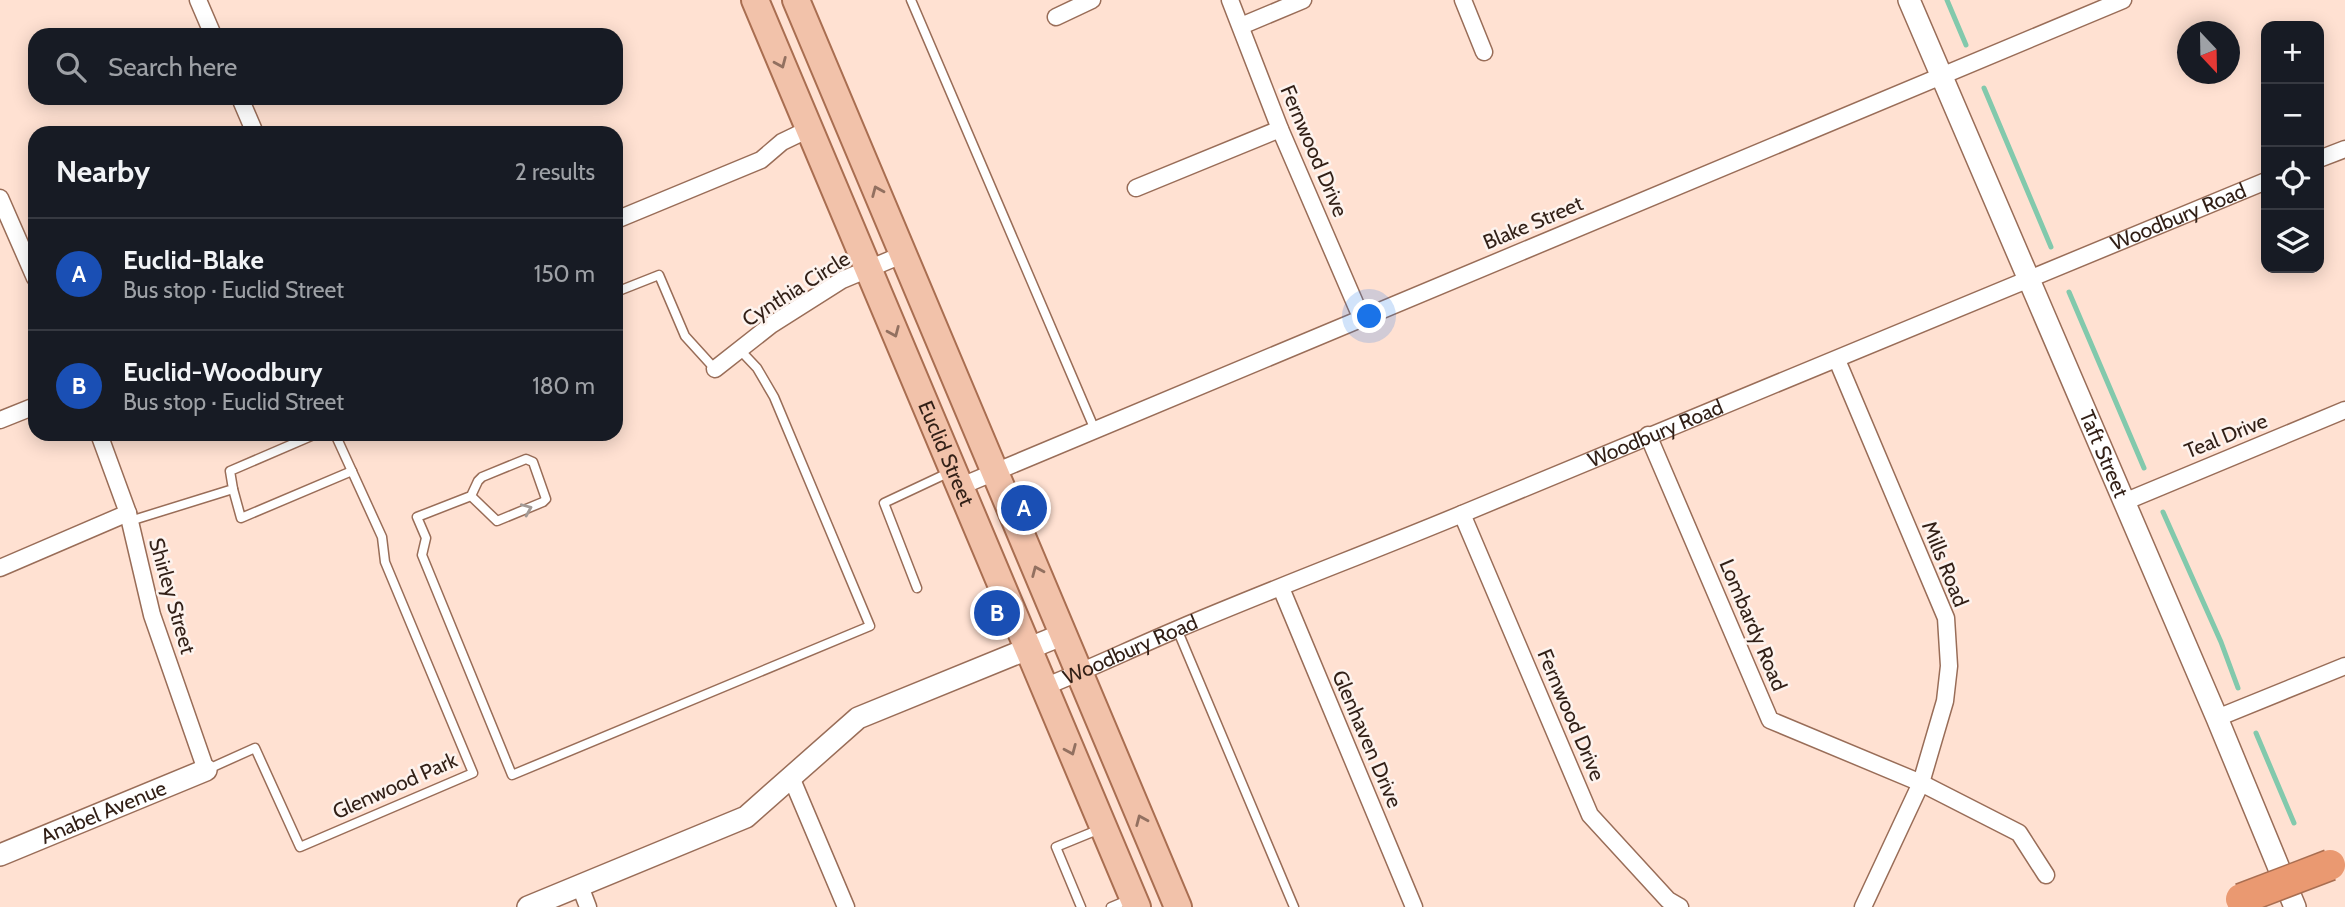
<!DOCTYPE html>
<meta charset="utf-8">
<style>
body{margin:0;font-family:Cabin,sans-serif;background:#242831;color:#f1f3f6}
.controls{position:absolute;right:21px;top:21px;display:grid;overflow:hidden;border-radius:14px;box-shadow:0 4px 18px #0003}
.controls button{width:63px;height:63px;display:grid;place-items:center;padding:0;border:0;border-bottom:2px solid #363941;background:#171b24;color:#f1f3f6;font:35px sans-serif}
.compass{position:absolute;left:2177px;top:21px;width:63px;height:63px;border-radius:50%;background:#171b24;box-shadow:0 4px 18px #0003;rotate:158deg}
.you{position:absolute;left:1370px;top:317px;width:24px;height:24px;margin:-18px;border:5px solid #fff;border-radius:50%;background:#1a73e8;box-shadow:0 0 0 10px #1a73e833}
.badge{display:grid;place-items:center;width:46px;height:46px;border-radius:50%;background:#ea580c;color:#fff;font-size:23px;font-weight:700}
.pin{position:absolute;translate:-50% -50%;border:4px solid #fff;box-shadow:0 2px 7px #0006}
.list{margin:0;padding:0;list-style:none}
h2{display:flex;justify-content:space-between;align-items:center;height:91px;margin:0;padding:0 28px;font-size:30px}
h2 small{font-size:23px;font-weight:400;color:#9ea1a6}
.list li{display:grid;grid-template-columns:46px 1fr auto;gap:21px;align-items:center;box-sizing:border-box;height:112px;padding:0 28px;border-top:2px solid #363941}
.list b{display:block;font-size:26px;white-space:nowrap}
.list p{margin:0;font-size:23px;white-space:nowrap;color:#9ea1a6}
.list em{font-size:23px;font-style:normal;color:#9ea1a6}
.icon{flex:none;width:38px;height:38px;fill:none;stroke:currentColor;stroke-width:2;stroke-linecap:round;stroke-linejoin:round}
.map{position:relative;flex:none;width:2345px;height:907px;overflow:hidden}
.search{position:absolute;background:#171b24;box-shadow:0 4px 18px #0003;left:28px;top:28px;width:595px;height:77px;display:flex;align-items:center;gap:18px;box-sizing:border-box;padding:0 24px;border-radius:21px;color:#9ea1a6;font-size:26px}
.panel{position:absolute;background:#171b24;box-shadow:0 4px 18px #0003;left:28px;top:126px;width:595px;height:315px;border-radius:21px}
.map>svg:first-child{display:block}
</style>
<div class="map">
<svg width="2345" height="907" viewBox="0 0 2345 907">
<rect width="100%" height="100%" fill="#ffe1d2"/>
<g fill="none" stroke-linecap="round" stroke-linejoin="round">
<g stroke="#82c9ac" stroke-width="5">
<polyline points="1947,0 1966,45"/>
<polyline points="1984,88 2051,247"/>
<polyline points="2069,292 2144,468"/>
<polyline points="2163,512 2221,642 2238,688"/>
<polyline points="2256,733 2294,823"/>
</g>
<g stroke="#996d58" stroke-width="11">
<g id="service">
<polyline points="911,0 1095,430"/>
<polyline points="616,292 659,275 685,336 715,369"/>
<polyline points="233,489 241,518 352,471"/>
<polyline points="471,496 497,521 543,502 546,499 533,462 526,459 482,477 478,481 471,496 417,517 426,538 422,555 512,775 870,626 774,397 757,368 739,349"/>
<polyline points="130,521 233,489 230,471 316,434"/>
<polyline points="917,588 884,503 950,472"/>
<polyline points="1177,629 1294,907"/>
<polyline points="206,770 255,748 300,847 473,773 385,562 382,537 335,434"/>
<polyline points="1081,907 1056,847 1100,829"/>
<polyline points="1111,907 1128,900"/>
</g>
</g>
<g stroke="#996d58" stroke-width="19">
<g id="minor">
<polyline points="198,0 213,35"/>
<polyline points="1230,0 1280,129 1361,317"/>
<polyline points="1463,0 1484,52"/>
<polyline points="1056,17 1092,0"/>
<polyline points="1241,26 1303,0"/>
<polyline points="240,98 255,133"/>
<polyline points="2319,159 2345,149"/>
<polyline points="1136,188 1280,129"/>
<polyline points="0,198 35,278"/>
<polyline points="616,220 761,160 782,142 809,129"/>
<polyline points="1837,360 1946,618 1949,666 1945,701 1921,783 1863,907"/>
<polyline points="715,369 771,325 842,280 904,254"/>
<polyline points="0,420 35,406"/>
<polyline points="99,434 128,513 152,615 206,770"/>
<polyline points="1648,435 1770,720 1921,783 2019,833 2046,875"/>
<polyline points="959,487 2123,0"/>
<polyline points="2124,502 2345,410"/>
<polyline points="1462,514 1590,815 1668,900 1680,907"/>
<polyline points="0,568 128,513"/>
<polyline points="1281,588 1414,907"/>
<path id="s1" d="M1044,687C1089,669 1133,648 1178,629C1272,589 1368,553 1462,514C1730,403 1998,291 2266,181"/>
<polyline points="2217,718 2345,666"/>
<polyline points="791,777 846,907"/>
<polyline points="580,886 588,907"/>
</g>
</g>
<g stroke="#996d58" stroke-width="24">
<g id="tertiary">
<path id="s2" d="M1909,0L2217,718L2295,907"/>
<path id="s3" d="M0,855L206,770"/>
<polyline points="528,907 746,817 858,718 1064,634"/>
</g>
</g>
<g stroke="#a96e51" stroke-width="30">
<g id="primary">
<path id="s4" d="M755,0L1137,907"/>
<polyline points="796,0 1178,907"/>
</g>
</g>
<use href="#service" stroke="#fff" stroke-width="8"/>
<use href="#minor" stroke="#fff" stroke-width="16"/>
<use href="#tertiary" stroke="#fff" stroke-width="21"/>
<use href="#primary" stroke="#f2c2aa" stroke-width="26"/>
<g stroke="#a96e51" stroke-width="33" stroke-linecap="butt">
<polyline id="motorway-bridge" points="2241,899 2330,865"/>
</g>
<use href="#motorway-bridge" stroke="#ea9971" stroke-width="30"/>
</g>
<defs><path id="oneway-chevron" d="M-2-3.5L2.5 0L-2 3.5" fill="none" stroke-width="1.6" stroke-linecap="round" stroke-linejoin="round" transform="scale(1.75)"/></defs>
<g stroke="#927060">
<use href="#oneway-chevron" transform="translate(781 63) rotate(67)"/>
<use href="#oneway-chevron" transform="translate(877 191) rotate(-113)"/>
<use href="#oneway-chevron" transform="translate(894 332) rotate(67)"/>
<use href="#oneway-chevron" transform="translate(1037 571) rotate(-113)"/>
<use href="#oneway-chevron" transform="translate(1071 750) rotate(67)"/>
<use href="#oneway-chevron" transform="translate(1141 820) rotate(-113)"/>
</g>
<use stroke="#a29a96" href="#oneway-chevron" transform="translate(527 509) rotate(-23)"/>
<g text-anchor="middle" stroke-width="5" stroke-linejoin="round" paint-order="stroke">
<g font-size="21" fill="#311f16" stroke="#fdf3ee">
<text transform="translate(1314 151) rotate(67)" y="7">Fernwood Drive</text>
<text dy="7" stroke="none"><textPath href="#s1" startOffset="1228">Woodbury Road</textPath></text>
<text transform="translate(1533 223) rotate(-23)" y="7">Blake Street</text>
<text transform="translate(796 289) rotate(-32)" y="7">Cynthia Circle</text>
<text dy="7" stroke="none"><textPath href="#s1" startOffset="662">Woodbury Road</textPath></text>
<text transform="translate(2226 436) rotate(-22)" y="7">Teal Drive</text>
<text dy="7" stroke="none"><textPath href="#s2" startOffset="494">Taft Street</textPath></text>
<text dy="7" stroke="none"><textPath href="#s4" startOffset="492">Euclid Street</textPath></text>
<text transform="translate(1945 564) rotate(68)" y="7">Mills Road</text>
<text transform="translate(172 596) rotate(74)" y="7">Shirley Street</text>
<text transform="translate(1753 625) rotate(67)" y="7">Lombardy Road</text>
<text dy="7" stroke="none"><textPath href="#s1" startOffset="94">Woodbury Road</textPath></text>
<text transform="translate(1571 715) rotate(67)" y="7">Fernwood Drive</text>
<text transform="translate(1367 739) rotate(67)" y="7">Glenhaven Drive</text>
<text transform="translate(395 786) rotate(-24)" y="7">Glenwood Park</text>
<text dy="7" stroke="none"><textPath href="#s3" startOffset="112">Anabel Avenue</textPath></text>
</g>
</g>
</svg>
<div class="controls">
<button>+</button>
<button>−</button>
<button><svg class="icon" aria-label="locate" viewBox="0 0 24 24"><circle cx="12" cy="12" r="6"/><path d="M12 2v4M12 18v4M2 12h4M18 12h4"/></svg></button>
<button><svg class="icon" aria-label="layers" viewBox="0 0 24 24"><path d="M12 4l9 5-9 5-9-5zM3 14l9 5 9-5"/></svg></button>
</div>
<svg class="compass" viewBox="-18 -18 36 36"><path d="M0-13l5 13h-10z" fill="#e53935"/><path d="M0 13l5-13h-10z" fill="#9ea1a6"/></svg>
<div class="you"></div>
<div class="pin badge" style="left:1024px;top:508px;background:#1a4fb4">A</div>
<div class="pin badge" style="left:997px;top:613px;background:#1a4fb4">B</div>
<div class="search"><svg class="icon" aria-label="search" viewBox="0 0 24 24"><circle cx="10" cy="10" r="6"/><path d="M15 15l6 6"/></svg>Search here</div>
<section class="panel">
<h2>Nearby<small>2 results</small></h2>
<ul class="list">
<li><span class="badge" style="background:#1a4fb4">A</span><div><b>Euclid-Blake</b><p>Bus stop · Euclid Street</p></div><em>150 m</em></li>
<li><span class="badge" style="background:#1a4fb4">B</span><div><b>Euclid-Woodbury</b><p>Bus stop · Euclid Street</p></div><em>180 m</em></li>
</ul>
</section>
</div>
